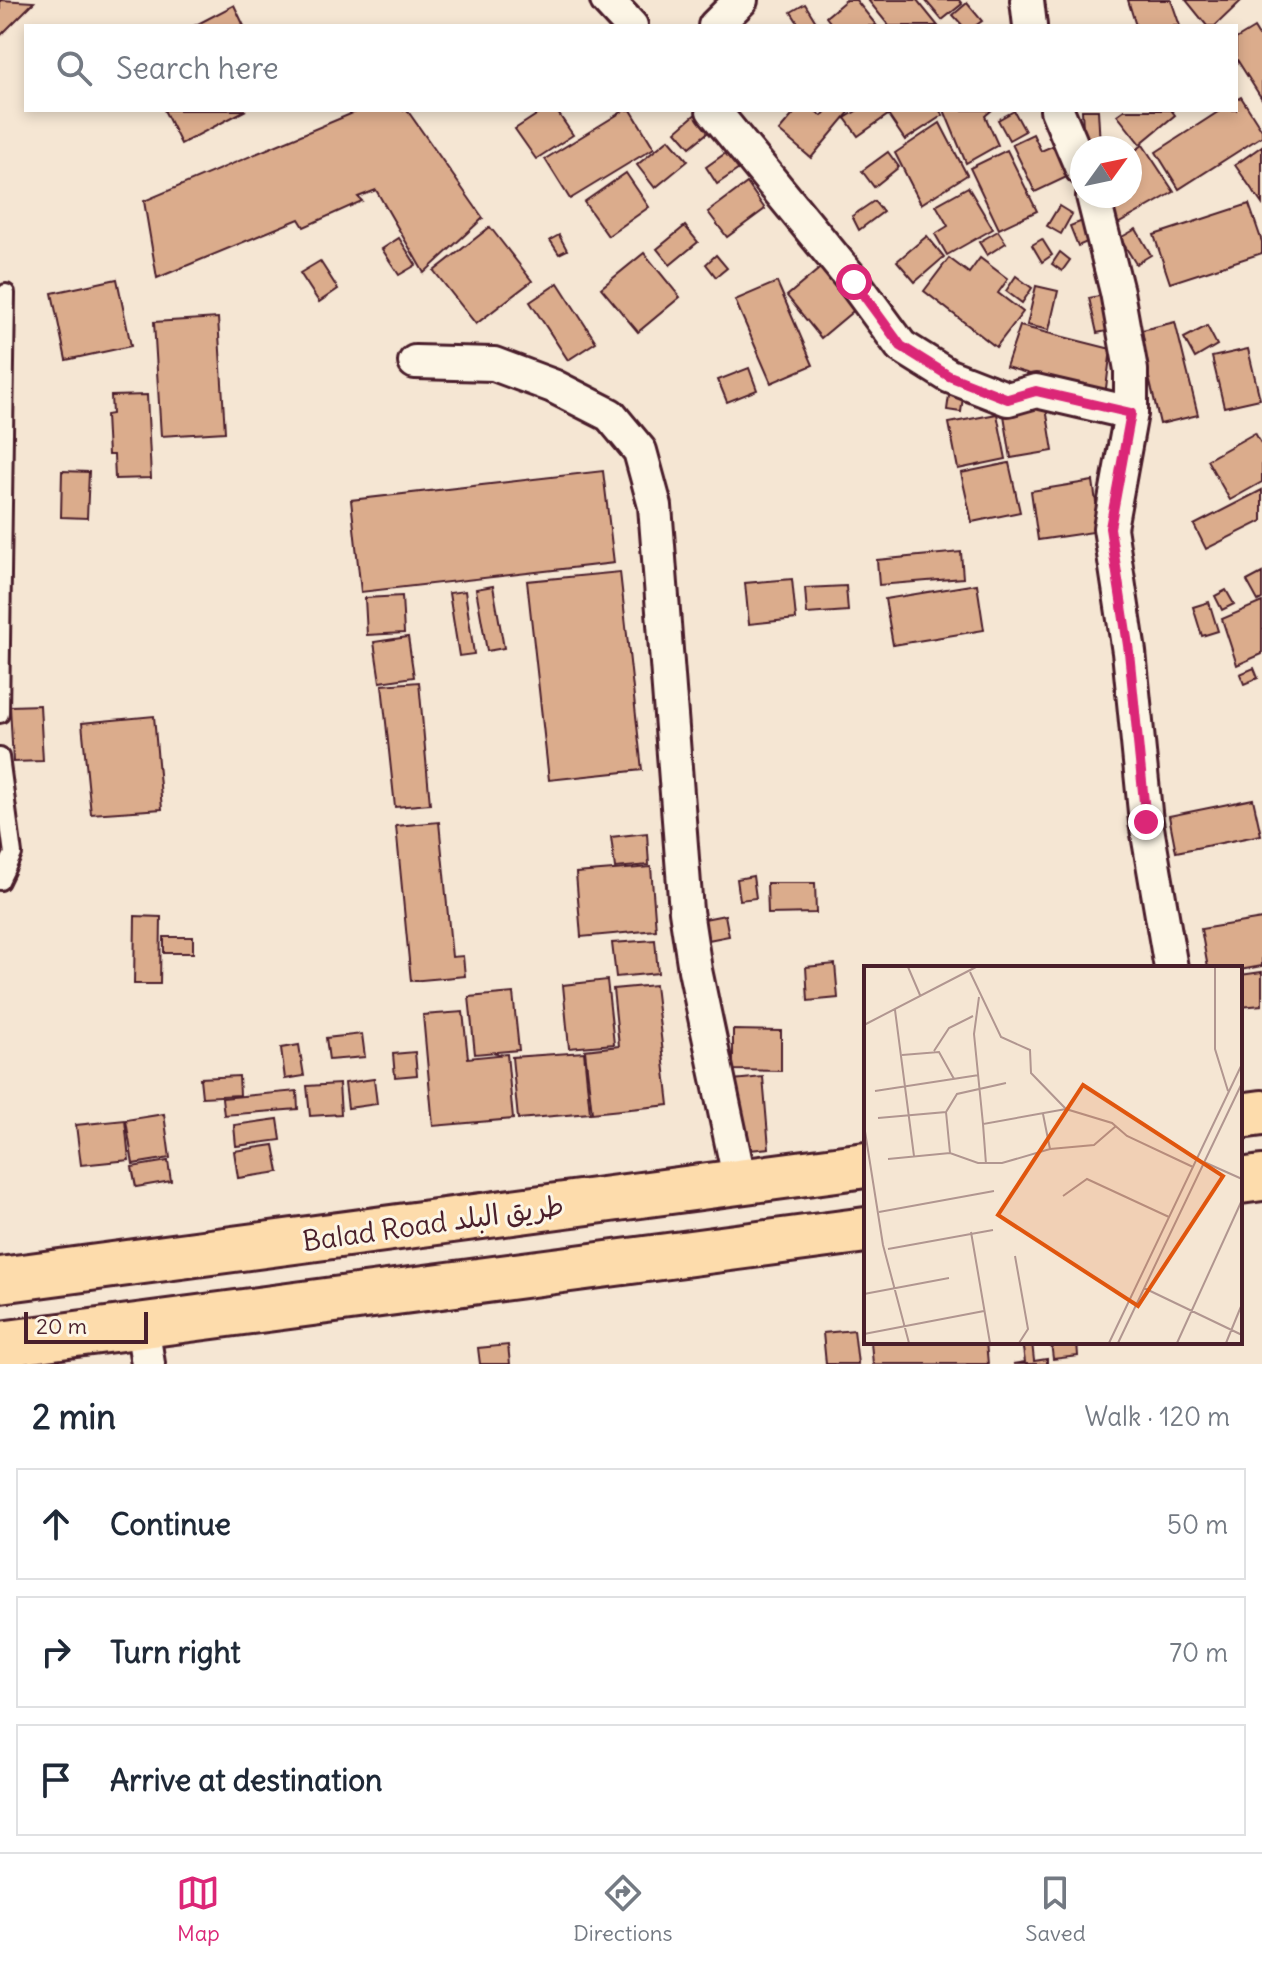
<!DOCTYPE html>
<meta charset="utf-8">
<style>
body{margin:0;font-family:Delius,"Playpen Sans Arabic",sans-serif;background:#f2f2f3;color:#1f2937}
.compass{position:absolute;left:1070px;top:136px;width:72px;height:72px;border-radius:50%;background:#fff;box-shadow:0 4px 12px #0003;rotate:57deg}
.scale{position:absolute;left:24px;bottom:20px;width:124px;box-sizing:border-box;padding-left:8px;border:4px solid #4a1f2b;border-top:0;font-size:22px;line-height:28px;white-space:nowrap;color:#4a1f2b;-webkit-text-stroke:6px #fcf5e5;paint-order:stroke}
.stop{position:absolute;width:24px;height:24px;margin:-18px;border:6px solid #db2777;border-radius:50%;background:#fff}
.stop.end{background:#db2777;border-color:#fff;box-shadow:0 2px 8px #0008}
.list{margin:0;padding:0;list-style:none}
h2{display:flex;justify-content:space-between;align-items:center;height:104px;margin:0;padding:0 32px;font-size:34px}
h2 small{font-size:26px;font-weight:400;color:#747a83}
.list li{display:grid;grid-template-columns:52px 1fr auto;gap:24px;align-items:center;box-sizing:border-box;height:112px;margin:0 16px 16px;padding:0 16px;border:2px solid #e0e1e3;border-radius:0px}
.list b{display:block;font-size:30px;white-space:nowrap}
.list em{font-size:26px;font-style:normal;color:#747a83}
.icon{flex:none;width:44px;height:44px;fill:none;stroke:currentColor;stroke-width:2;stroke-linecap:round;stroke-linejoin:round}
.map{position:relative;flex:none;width:1262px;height:1364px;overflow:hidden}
.search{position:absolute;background:#fff;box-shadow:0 4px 12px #0003;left:24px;right:24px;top:24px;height:88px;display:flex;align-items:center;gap:20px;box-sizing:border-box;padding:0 28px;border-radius:0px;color:#747a83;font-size:30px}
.sheet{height:488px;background:#fff}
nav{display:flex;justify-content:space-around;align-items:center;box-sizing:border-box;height:112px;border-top:2px solid #e0e1e3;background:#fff;font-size:22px;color:#747a83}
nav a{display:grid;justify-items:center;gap:4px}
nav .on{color:#db2777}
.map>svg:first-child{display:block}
</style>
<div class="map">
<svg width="1262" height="1364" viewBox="0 0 1262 1364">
<rect width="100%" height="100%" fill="#f5e6d3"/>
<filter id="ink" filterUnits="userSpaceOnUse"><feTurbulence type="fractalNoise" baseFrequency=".0125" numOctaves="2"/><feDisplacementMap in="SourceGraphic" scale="16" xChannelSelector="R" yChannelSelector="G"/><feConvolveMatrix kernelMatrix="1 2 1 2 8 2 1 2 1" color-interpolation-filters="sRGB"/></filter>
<g filter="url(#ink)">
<g fill="#dbac8c" stroke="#4a1f2b" stroke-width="2">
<polygon points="0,0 34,2 0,36"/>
<polygon points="846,0 856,0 877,26 833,26 826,17"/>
<polygon points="868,0 917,0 938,26 889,26"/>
<polygon points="925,0 959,0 962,4 942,20"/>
<polygon points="1128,0 1171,0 1180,26 1136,26"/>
<polygon points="1186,0 1242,0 1215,26 1207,26"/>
<polygon points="967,3 982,21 975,26 963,26 953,15"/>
<polygon points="805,4 816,22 810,26 800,26 791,12"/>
<polygon points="234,5 244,26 194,26"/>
<polygon points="1254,28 1262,41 1262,99 1236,58 1236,39"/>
<polygon points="1241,97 1262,130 1262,136 1179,189 1156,152 1221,110 1236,110 1236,100"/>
<polygon points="164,110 246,110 181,144"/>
<polygon points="360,110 407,110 483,218 424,273 376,190 358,197 362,201 304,227 299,219 157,278 144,201"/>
<polygon points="544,110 556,110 573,135 536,159 515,129"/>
<polygon points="625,110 631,110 654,148 570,199 545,159"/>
<polygon points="797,110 814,110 822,116 827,110 851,110 811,158 779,131"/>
<polygon points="858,110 939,110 943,115 905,140 888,115 858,136 845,118"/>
<polygon points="944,110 992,110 985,116 998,145 966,163"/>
<polygon points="1082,110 1098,110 1100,145 1084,146"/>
<polygon points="1124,110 1171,110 1175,115 1140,144 1117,115"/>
<polygon points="1014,111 1025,131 1009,140 998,120"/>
<polygon points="698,112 712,129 690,147 676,131"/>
<polygon points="940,123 967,175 921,204 895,153"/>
<polygon points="1033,134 1041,151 1057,144 1071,175 1035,192 1012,144"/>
<polygon points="669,139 688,161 655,188 637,165"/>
<polygon points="1143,145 1174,192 1114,226 1100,196 1130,196 1130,154"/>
<polygon points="1262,146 1262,204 1235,165"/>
<polygon points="730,150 742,167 717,184 706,167"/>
<polygon points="1007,150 1037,211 999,229 970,168"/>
<polygon points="888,152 899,167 874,187 862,171"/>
<polygon points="626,173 649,207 608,236 584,202"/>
<polygon points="747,183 765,209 727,237 708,212"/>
<polygon points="968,187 993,229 947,255 935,234 948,226 936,205"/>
<polygon points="874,201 883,212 859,230 852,216"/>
<polygon points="1249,204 1262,242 1262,253 1170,283 1154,235"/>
<polygon points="1059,206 1072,214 1061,234 1047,226"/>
<polygon points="1085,220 1094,239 1078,246 1070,226"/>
<polygon points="685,226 698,242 670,265 657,249"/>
<polygon points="490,227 532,281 476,324 434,271"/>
<polygon points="1136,229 1151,255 1136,264 1120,238"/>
<polygon points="998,231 1006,243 987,255 979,242"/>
<polygon points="559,235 567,250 559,254 550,240"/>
<polygon points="927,236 944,257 915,282 897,261"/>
<polygon points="399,238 416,265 399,275 382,249"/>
<polygon points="1042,239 1052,255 1042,262 1032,245"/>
<polygon points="1060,252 1070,260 1062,271 1052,264"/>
<polygon points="644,253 680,297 638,332 601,288"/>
<polygon points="716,255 727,268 716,277 706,264"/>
<polygon points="949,258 969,273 980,258 1008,279 998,293 1023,312 996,347 924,291"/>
<polygon points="320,261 338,289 319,302 300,273"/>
<polygon points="824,265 858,307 821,338 787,296"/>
<polygon points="1016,276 1032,288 1022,303 1006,291"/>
<polygon points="117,279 131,346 66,360 52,293"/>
<polygon points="777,282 813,365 771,383 735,300"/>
<polygon points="558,283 596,342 568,360 530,302"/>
<polygon points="1036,286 1058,291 1049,330 1027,325"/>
<polygon points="1109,294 1117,329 1097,333 1089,298"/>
<polygon points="218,318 225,432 161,436 154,322"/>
<polygon points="1175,322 1198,415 1160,424 1138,331"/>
<polygon points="1020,326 1111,349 1105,396 1006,367"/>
<polygon points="1207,326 1217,345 1195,358 1184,338"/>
<polygon points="1248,349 1260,399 1224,407 1212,357"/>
<polygon points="749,368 757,390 727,402 718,380"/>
<polygon points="950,388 964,390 961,412 947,410"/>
<polygon points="147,395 151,478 115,479 114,455 108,455 106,415 112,414 111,396"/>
<polygon points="1045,402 1053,451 1011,458 1003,409"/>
<polygon points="997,414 1006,459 958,469 949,423"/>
<polygon points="1255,433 1262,445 1262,482 1230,500 1207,460"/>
<polygon points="1009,463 1020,512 972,522 961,473"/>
<polygon points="62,471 89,472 87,518 61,517"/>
<polygon points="603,471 614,563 361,592 351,500"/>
<polygon points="1093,481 1100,531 1038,540 1031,491"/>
<polygon points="1262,490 1262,521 1206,549 1194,525"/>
<polygon points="961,552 963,578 879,585 877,560"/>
<polygon points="620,572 642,770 549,780 527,581"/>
<polygon points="1262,573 1262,599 1258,601 1247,581"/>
<polygon points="792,579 796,619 749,624 745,583"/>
<polygon points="977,584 984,630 893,645 885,599"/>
<polygon points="493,586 504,648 487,651 476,589"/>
<polygon points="846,586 848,611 807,614 805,588"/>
<polygon points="1226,590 1234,604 1222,610 1215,596"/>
<polygon points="465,591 474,654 459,656 449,593"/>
<polygon points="402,596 404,633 367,635 365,598"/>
<polygon points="1209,602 1218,631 1202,636 1193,607"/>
<polygon points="1262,602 1262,654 1237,665 1222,619"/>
<polygon points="408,637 414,677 380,682 374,642"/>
<polygon points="1254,668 1258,678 1244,684 1240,674"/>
<polygon points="419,682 430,804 395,807 382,685"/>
<polygon points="40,705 43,761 13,762 10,706"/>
<polygon points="154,716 162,809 91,814 82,723"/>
<polygon points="1253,799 1261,835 1176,852 1169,816"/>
<polygon points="439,822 452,957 463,956 465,976 411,981 396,826"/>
<polygon points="647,833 649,865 615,868 611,837"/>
<polygon points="651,867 656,930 581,937 576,873"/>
<polygon points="753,876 756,898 740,900 737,879"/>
<polygon points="767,883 815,883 816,913 768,914"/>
<polygon points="725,915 729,936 698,942 694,921"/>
<polygon points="135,916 161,917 160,984 134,984"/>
<polygon points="1262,919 1262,966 1240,970 1208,968 1201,929"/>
<rect x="164" y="937" width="29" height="16"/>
<polygon points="655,940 658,973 616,977 612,943"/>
<polygon points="835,964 838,998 808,1001 806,967"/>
<polygon points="1262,972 1262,1005 1240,1007 1240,975"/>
<polygon points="607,980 614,1044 569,1048 563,985"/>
<polygon points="655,985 669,1105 592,1113 585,1050 619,1046 613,989"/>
<polygon points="513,993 519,1050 475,1054 469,997"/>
<polygon points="463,1012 468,1058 507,1054 513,1119 433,1126 423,1015"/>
<polygon points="733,1030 781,1031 781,1071 733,1070"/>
<polygon points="362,1034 365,1057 329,1060 326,1038"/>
<polygon points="299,1045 304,1076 285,1079 281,1048"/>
<polygon points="415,1052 417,1075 395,1077 393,1054"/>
<polygon points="584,1052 590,1113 518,1119 512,1057"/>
<polygon points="239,1076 240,1095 202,1097 200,1078"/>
<polygon points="763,1077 769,1148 740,1151 733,1080"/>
<polygon points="374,1079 377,1104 348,1108 345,1083"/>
<polygon points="339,1084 341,1114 310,1116 307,1086"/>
<polygon points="297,1091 298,1109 224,1115 222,1098"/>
<polygon points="164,1114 170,1158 133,1164 126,1120"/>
<polygon points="278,1119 281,1140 236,1146 234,1125"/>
<polygon points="125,1120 129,1160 81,1165 76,1125"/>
<polygon points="274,1145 279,1172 238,1178 234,1151"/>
<polygon points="168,1161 171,1181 136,1187 132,1167"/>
<polygon points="854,1330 858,1364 826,1364 823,1333"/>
<polygon points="871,1342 986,1342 988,1364 873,1364"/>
<polygon points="1022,1342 1032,1342 1034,1361 1047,1359 1047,1364 1013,1364 1025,1362"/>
<polygon points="1051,1342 1077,1342 1078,1356 1053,1359"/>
<polygon points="508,1345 510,1364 480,1364 478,1348"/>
</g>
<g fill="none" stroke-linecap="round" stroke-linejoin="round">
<g stroke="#4a1f2b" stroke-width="22">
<g id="lane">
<polyline points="0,714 6,293"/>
<polyline points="0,757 13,854 0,881"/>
</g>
</g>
<g stroke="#4a1f2b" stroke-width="38">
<g id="street">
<polyline points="607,0 631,26"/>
<polyline points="1027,0 1030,26"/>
<polyline points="715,26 741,0"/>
<polyline points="713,110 854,282 901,346 949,376 1008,399 1036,391 1131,413"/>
<polyline points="1057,110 1082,169"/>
<polyline points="1093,196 1117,292 1131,370 1131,413 1110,528 1129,652 1146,822 1171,968"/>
<polyline points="415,362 494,364 553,386 610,415 640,451 655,506 686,911 695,970 740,1182"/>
<polyline points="142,1325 148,1364"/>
</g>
</g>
<g stroke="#4a1f2b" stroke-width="50">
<g id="highway">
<polyline points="1240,1116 1262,1113"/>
<polyline points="1240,1181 1262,1178"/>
<polyline points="0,1280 866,1165"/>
<polyline points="0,1344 866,1230"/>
</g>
</g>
<use href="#lane" stroke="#fcf5e5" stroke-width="16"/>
<use href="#street" stroke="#fcf5e5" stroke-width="32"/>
<use href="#highway" stroke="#fddcac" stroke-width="44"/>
</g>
</g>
<g fill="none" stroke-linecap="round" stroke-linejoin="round" filter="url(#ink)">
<polyline stroke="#db2777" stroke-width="10" points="854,282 901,346 949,376 1008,399 1036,391 1131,413 1110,528 1129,652 1146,822"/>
</g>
<g text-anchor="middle" stroke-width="6" stroke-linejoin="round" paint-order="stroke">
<g font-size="28" fill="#4a1f2b" stroke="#fcf5e5">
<text transform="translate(433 1223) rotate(-8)" y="10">Balad Road طريق البلد</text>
</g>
</g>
<g transform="translate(864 966)">
<rect width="378" height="378" fill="#f5e6d3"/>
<path fill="none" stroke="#b19690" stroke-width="2" d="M44,1L56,29M351,1V83L364,125M106,6L137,71L166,84L167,107L202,143L248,157L263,170L329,201M115,31L110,68L119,158M31,44L50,190M0,59L112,1M70,85L85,62L109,50M38,89L75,86L90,113M11,125L115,109M82,146L86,187M179,148L186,183M14,152L82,146L93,128L142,117M0,159L19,279L45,377M24,193L86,187L114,197H138L186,183L230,179L252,160M340,196L378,213M122,198L119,158L202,143M199,230L223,213L305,251M15,246L130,225M107,266L126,377M24,283L129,264M151,290L164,363L155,377M280,322L378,369M0,328L85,312M0,368L120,345M245,377L378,98M254,377L378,117M313,377L378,234M362,377L378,338"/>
<path fill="#e0560e" fill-opacity="0.15" stroke="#e0560e" stroke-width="4" d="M219,119L359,210L274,340L134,249Z"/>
<rect width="378" height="378" fill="none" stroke="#4a1f2b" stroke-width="4"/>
</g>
</svg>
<svg class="compass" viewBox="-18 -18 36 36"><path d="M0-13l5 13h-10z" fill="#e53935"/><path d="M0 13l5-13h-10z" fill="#747a83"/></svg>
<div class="scale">20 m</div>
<div class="stop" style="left:854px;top:282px"></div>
<div class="stop end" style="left:1146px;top:822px"></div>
<div class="search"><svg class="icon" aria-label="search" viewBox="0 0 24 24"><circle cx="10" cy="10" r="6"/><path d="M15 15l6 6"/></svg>Search here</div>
</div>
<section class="sheet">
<h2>2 min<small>Walk · 120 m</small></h2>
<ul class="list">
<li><svg class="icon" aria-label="ahead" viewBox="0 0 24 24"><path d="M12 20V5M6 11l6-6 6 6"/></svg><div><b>Continue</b></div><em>50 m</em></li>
<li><svg class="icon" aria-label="right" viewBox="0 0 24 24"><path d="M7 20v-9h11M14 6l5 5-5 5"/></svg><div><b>Turn right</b></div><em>70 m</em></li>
<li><svg class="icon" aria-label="arrive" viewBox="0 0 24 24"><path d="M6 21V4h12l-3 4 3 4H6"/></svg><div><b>Arrive at destination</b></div></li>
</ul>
</section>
<nav>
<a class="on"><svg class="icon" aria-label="map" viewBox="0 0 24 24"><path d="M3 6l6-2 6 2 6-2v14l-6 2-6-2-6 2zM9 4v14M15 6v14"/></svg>Map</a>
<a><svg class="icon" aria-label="directions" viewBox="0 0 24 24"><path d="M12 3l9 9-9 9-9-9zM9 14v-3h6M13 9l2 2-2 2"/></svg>Directions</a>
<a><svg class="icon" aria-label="saved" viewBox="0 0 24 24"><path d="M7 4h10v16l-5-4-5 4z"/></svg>Saved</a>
</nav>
